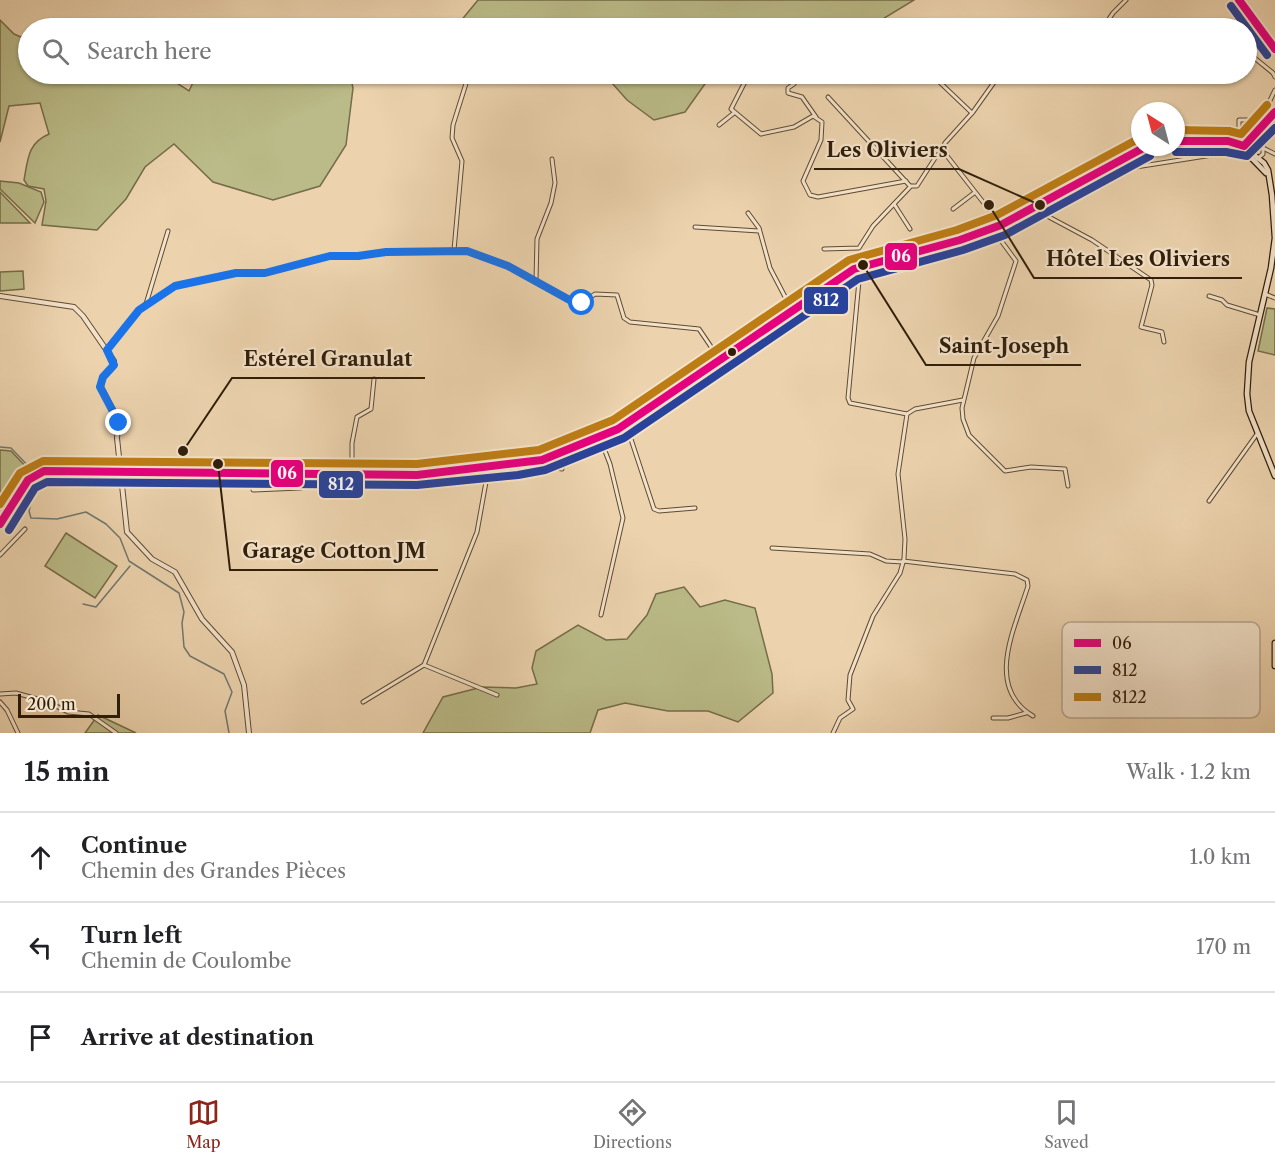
<!DOCTYPE html>
<meta charset="utf-8">
<style>
body{margin:0;font-family:"Libre Caslon Text",serif;background:#f6f6f6;color:#202124}
.compass{position:absolute;left:1131px;top:102px;width:54px;height:54px;border-radius:50%;background:#fff;box-shadow:0 2px 4px #0004;rotate:324deg}
.scale{position:absolute;left:18px;bottom:15px;width:102px;box-sizing:border-box;padding-left:6px;border:3px solid #301e0a;border-top:0;font-size:16px;line-height:21px;white-space:nowrap;color:#301e0a;-webkit-text-stroke:4px #f3e2ca;paint-order:stroke}
.stop{position:absolute;width:18px;height:18px;margin:-14px;border:4px solid #1a73e8;border-radius:50%;background:#fff}
.stop.end{background:#1a73e8;border-color:#fff;box-shadow:0 2px 6px #0008}
.list{margin:0;padding:0;list-style:none}
h2{display:flex;justify-content:space-between;align-items:center;height:78px;margin:0;padding:0 24px;font-size:26px}
h2 small{font-size:20px;font-weight:400;color:#757577}
.list li{display:grid;grid-template-columns:39px 1fr auto;gap:18px;align-items:center;box-sizing:border-box;height:90px;padding:0 24px;border-top:2px solid #e0e0e0}
.list b{display:block;font-size:22px;white-space:nowrap}
.list p{margin:0;font-size:20px;white-space:nowrap;color:#757577}
.list em{font-size:20px;font-style:normal;color:#757577}
.icon{flex:none;width:33px;height:33px;fill:none;stroke:currentColor;stroke-width:2;stroke-linecap:round;stroke-linejoin:round}
.map{position:relative;flex:none;width:1275px;height:733px;overflow:hidden}
.search{position:absolute;background:#fff;box-shadow:0 2px 4px #0004;left:18px;right:18px;top:18px;height:66px;display:flex;align-items:center;gap:15px;box-sizing:border-box;padding:0 21px;border-radius:33px;color:#757577;font-size:22px}
.sheet{height:348px;background:#fff}
nav{display:flex;justify-content:space-around;align-items:center;box-sizing:border-box;height:84px;border-top:2px solid #e0e0e0;background:#fff;font-size:16px;color:#757577}
nav a{display:grid;justify-items:center;gap:3px}
nav .on{color:#8f2418}
.map>svg:first-child{display:block}
</style>
<div class="map">
<svg width="1275" height="733" viewBox="0 0 1275 733">
<rect width="100%" height="100%" fill="#ecd3ae"/>
<filter id="stains"><feTurbulence type="fractalNoise" baseFrequency=".00333" numOctaves="4"/><feColorMatrix values="0 0 0 0 .2 0 0 0 0 .09 0 0 0 0 .02 0 0 0 .5 -.17"/></filter>
<radialGradient id="worn" r=".72"><stop offset=".6" stop-color="#630" stop-opacity="0"/><stop offset="1" stop-color="#630" stop-opacity=".3"/></radialGradient>
<g fill="#babb88" stroke="#756c49" stroke-width="1.5">
<polygon points="478,0 914,0 868,28 747,28 742,26 740,28 455,28"/>
<path d="M0,20L14,34L28,40V74H163L189,91L197,74H350L353,88L346,145L320,186L273,200L213,182L174,144L145,167L126,199L97,230L42,225L46,201L44,189L28,186L24,180C28,158 28,143 49,134L40,103L9,106L0,142Z"/>
<polygon points="604,74 712,74 685,112 654,120 627,100"/>
<polygon points="0,181 19,183 41,192 44,202 35,223 0,189"/>
<polygon points="0,192 30,223 0,223"/>
<polygon points="23,271 24,289 0,291 0,272"/>
<polygon points="1267,308 1275,309 1275,355 1258,351"/>
<polygon points="0,450 11,451 31,472 12,498 0,494"/>
<polygon points="66,533 117,566 95,598 45,566"/>
<polygon points="684,587 700,607 725,600 755,608 772,674 773,693 738,722 708,711 668,711 625,703 598,710 590,733 423,733 443,697 482,687 516,688 537,684 532,668 536,651 578,625 606,640 627,639 647,615 656,594"/>
<polygon points="98,715 136,733 85,733"/>
</g>
<g fill="none" stroke-linecap="round" stroke-linejoin="round">
<g stroke="#717970" stroke-width="1.5">
<polyline points="0,447 11,448 35,473"/>
<polyline points="37,477 29,511 31,518 57,519 86,512 106,524 120,538 129,561 179,593 184,612 182,623 184,647 190,656 224,674 232,692 225,711 229,733"/>
<polyline points="83,604 96,607 130,566"/>
</g>
<g stroke="#5f4b33" stroke-width="5">
<g id="minor">
<polyline points="1022,28 1030,28"/>
<polyline points="1103,28 1113,13 1126,0"/>
<polyline points="1246,51 1273,73 1275,77"/>
<polyline points="749,74 731,109 761,134 794,127 813,116 822,122 821,140 803,181 810,195 818,197 906,181"/>
<polyline points="931,74 972,113"/>
<polyline points="794,84 788,88 788,93 802,97 816,117"/>
<polyline points="828,97 910,186"/>
<polyline points="719,125 734,113"/>
<polyline points="1239,130 1239,120 1256,120 1266,109 1275,90"/>
<polyline points="1263,148 1263,140 1275,129"/>
<polyline points="941,153 947,156 1001,225"/>
<polyline points="1197,155 1197,142"/>
<polyline points="1257,159 1263,154 1263,148 1275,154"/>
<polyline points="894,204 910,229"/>
<polyline points="953,209 974,193"/>
<polyline points="1034,209 1092,240 1151,280 1152,285 1141,327 1162,332 1164,342"/>
<polyline points="1038,212 1123,169 1225,153"/>
<polyline points="748,213 759,228 770,268 794,314"/>
<polyline points="695,227 759,231"/>
<polyline points="994,231 1016,261 998,316 974,358 962,408 963,419 969,435 1005,471 1031,467 1065,469 1068,486"/>
<polyline points="824,249 859,248 873,226 911,186 917,186 937,155 941,153 945,143 973,112 1000,74"/>
<polyline points="454,250 462,161 452,138 453,125 469,74"/>
<polyline points="536,280 537,239 551,203 555,183 552,159"/>
<polyline points="1265,294 1275,298"/>
<polyline points="1209,296 1222,300 1227,305 1260,315"/>
<polyline points="146,304 168,231"/>
<polyline points="107,350 139,310 175,286 236,273 265,273 330,256 358,257 386,252 467,251 508,266 575,303 582,303 595,294 617,295 624,318 630,322 699,329 720,360"/>
<polyline points="907,414 915,409 963,400"/>
<polyline points="626,424 654,509 659,511 695,508"/>
<polyline points="600,438 610,464 623,518 601,615"/>
<polyline points="485,469 486,482 477,532 424,665 497,695"/>
<polyline points="352,481 352,443 357,417 371,409 374,379"/>
<polyline points="253,490 300,488 329,481 455,482 552,467 562,469"/>
<polyline points="1209,501 1257,434"/>
<polyline points="772,548 870,554 886,561 903,562"/>
<polyline points="0,555 25,529"/>
<path d="M903,561L1015,574L1027,580L1028,586C1015,628 984,687 1033,716"/>
<polyline points="0,694 16,693 48,702 68,712 89,714 116,733"/>
<polyline points="0,702 7,710 18,733"/>
<polyline points="363,702 424,665"/>
<polyline points="993,718 1008,718 1026,713"/>
<polyline points="833,733 840,718 853,709 848,700 850,675 873,616 900,573 904,559 905,539 898,474 907,414 850,403 848,398 860,270 863,268"/>
</g>
</g>
<g stroke="#5f4b33" stroke-width="6">
<polyline id="tertiary" points="0,296 74,307 83,316 114,361 114,365 103,377 101,387 119,421 117,438 127,532 152,559 175,572 202,619 232,652 244,685 249,733"/>
</g>
<g stroke="#301e0a" stroke-width="7">
<g id="secondary">
<polyline points="1239,0 1275,49"/>
<polyline points="1235,135 1236,142 1266,173"/>
<polyline points="1176,141 1236,142"/>
<polyline points="1224,141 1241,129 1248,131 1261,127"/>
<polyline points="1249,144 1249,151 1264,163 1268,170 1272,195 1275,238 1271,268 1249,362 1247,394 1249,411 1275,476"/>
<polyline points="1248,145 1275,112"/>
<polyline points="1025,215 1145,147"/>
<polyline points="985,234 1005,227"/>
<polyline points="879,261 971,237 1025,214"/>
<polyline points="800,307 854,269 871,263"/>
<polyline points="0,524 28,480 44,471 417,475 517,465 542,460 618,429 778,323 882,261"/>
<polyline points="1275,643 1275,666"/>
</g>
</g>
<use href="#minor" stroke="#f3e2ca" stroke-width="3"/>
<use href="#tertiary" stroke="#f3e2ca" stroke-width="4"/>
<use href="#secondary" stroke="#f3e2ca" stroke-width="4.5"/>
<g stroke="#f3e2ca" stroke-width="12">
<g id="bus-1">
<polyline points="1239,0 1275,49"/>
<polyline points="1176,141 1228,141 1244,146 1275,112"/>
<polyline points="0,524 28,480 44,471 417,475 542,460 618,429 854,269 960,240 1001,225 1145,147"/>
</g>
</g>
<g stroke="#f3e2ca" stroke-width="12">
<g id="bus-2">
<polyline points="1231,6 1267,55"/>
<polyline points="1176,152 1226,152 1247,156 1275,128"/>
<polyline points="9,530 35,488 47,482 417,485 518,475 545,470 624,438 858,279 963,250 1005,235 1150,156"/>
</g>
</g>
<g stroke="#f3e2ca" stroke-width="12">
<g id="bus-3">
<polyline points="1176,130 1229,131 1241,134 1267,105"/>
<polyline points="0,504 20,473 43,461 417,464 539,450 613,420 849,260 957,230 997,215 1140,138"/>
</g>
</g>
<use href="#bus-1" stroke="#e5007d" stroke-width="8"/>
<use href="#bus-2" stroke="#29439b" stroke-width="8"/>
<use href="#bus-3" stroke="#bd7d15" stroke-width="8"/>
</g>
<g fill="none" stroke-linecap="round" stroke-linejoin="round">
<polyline stroke="#1a73e8" stroke-width="8" points="119,423 100,387 103,377 114,365 107,350 139,310 175,286 236,273 265,273 330,256 358,256 386,252 467,251 508,266 575,303 582,303"/>
</g>
<circle fill="#301e0a" stroke="#f3e2ca" stroke-width="2" cx="732" cy="352" r="5"/>
<rect x="1062" y="622" width="198" height="96" rx="9" fill="#f3e2ca" stroke="#b8a790" stroke-width="1.5"/>
<rect x="1074" y="639" width="27" height="8" fill="#e5007d"/>
<rect x="1074" y="666" width="27" height="8" fill="#29439b"/>
<rect x="1074" y="693" width="27" height="8" fill="#bd7d15"/>
<g font-size="16" fill="#301e0a">
<text x="1112" y="649">06</text>
<text x="1112" y="676">812</text>
<text x="1112" y="703">8122</text>
</g>
<path fill="none" stroke="#301e0a" stroke-width="2" d="M1040 205L959 169H814M989 205L1034 278H1242M863 265L926 365H1081M183 451L232 378H425M218 464L230 570H438"/>
<g fill="#301e0a" stroke="#f3e2ca" stroke-width="2">
<circle cx="1040" cy="205" r="6"/>
<circle cx="989" cy="205" r="6"/>
<circle cx="863" cy="265" r="6"/>
<circle cx="183" cy="451" r="6"/>
<circle cx="218" cy="464" r="6"/>
</g>
<g font-size="20" text-anchor="middle" font-weight="bold" fill="#301e0a" stroke="#f3e2ca" stroke-width="4.5" stroke-linejoin="round" paint-order="stroke">
<text x="887" y="157">Les Oliviers</text>
<text x="1138" y="266">Hôtel Les Oliviers</text>
<text x="1004" y="353">Saint-Joseph</text>
<text x="328" y="366">Estérel Granulat</text>
<text x="334" y="558">Garage Cotton JM</text>
</g>
<g stroke="#f3e2ca" stroke-width="2">
<rect x="884" y="242" width="34" height="29" rx="6" fill="#e5007d"/>
<rect x="803" y="286" width="46" height="29" rx="6" fill="#29439b"/>
<rect x="270" y="459" width="34" height="29" rx="6" fill="#e5007d"/>
<rect x="318" y="470" width="46" height="29" rx="6" fill="#29439b"/>
</g>
<g font-size="16" text-anchor="middle" font-weight="bold" fill="#fff">
<text x="901" y="262">06</text>
<text x="826" y="306">812</text>
<text x="287" y="479">06</text>
<text x="341" y="490">812</text>
</g>
<rect width="100%" height="100%" filter="url(#stains)"/>
<rect width="100%" height="100%" fill="url(#worn)"/>
</svg>
<svg class="compass" viewBox="-18 -18 36 36"><path d="M0-13l5 13h-10z" fill="#e53935"/><path d="M0 13l5-13h-10z" fill="#757577"/></svg>
<div class="scale">200 m</div>
<div class="stop" style="left:582px;top:303px"></div>
<div class="stop end" style="left:119px;top:423px"></div>
<div class="search"><svg class="icon" aria-label="search" viewBox="0 0 24 24"><circle cx="10" cy="10" r="6"/><path d="M15 15l6 6"/></svg>Search here</div>
</div>
<section class="sheet">
<h2>15 min<small>Walk · 1.2 km</small></h2>
<ul class="list">
<li><svg class="icon" aria-label="ahead" viewBox="0 0 24 24"><path d="M12 20V5M6 11l6-6 6 6"/></svg><div><b>Continue</b><p>Chemin des Grandes Pièces</p></div><em>1.0 km</em></li>
<li><svg class="icon" aria-label="left" viewBox="0 0 24 24"><path d="M17 20v-9H6M10 6l-5 5 5 5"/></svg><div><b>Turn left</b><p>Chemin de Coulombe</p></div><em>170 m</em></li>
<li><svg class="icon" aria-label="arrive" viewBox="0 0 24 24"><path d="M6 21V4h12l-3 4 3 4H6"/></svg><div><b>Arrive at destination</b></div></li>
</ul>
</section>
<nav>
<a class="on"><svg class="icon" aria-label="map" viewBox="0 0 24 24"><path d="M3 6l6-2 6 2 6-2v14l-6 2-6-2-6 2zM9 4v14M15 6v14"/></svg>Map</a>
<a><svg class="icon" aria-label="directions" viewBox="0 0 24 24"><path d="M12 3l9 9-9 9-9-9zM9 14v-3h6M13 9l2 2-2 2"/></svg>Directions</a>
<a><svg class="icon" aria-label="saved" viewBox="0 0 24 24"><path d="M7 4h10v16l-5-4-5 4z"/></svg>Saved</a>
</nav>
